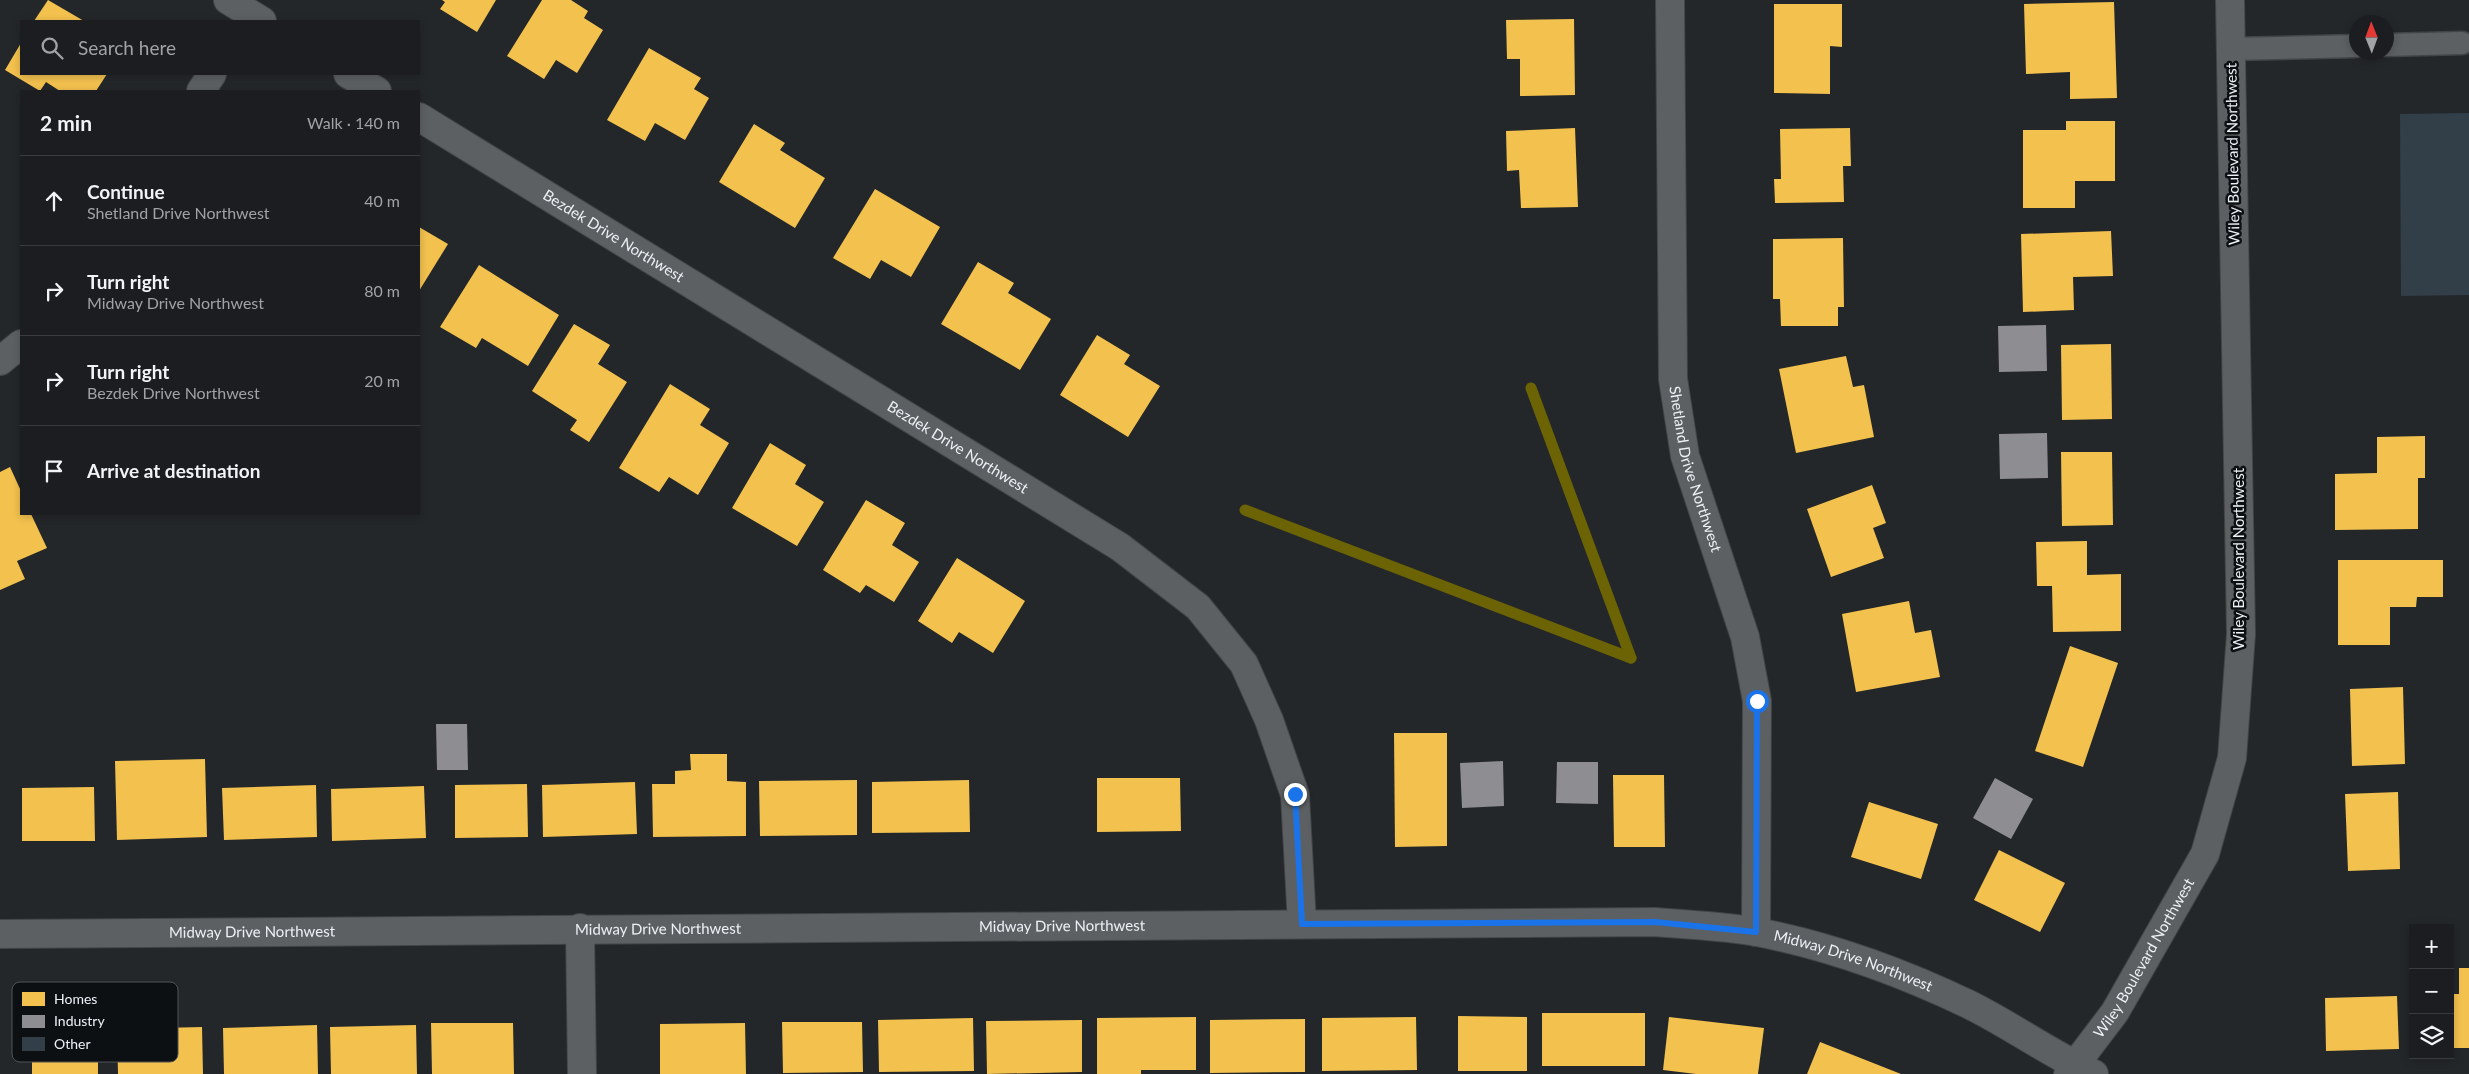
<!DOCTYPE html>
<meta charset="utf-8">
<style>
body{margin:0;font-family:Lato,sans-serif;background:#282a2d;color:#f1f3f6}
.controls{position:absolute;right:15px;bottom:15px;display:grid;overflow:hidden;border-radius:0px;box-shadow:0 2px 8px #0003}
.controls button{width:45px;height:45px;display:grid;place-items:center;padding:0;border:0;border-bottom:1px solid #393b3e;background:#1b1d20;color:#f1f3f6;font:25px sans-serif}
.compass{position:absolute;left:2349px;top:15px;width:45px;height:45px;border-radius:50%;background:#1b1d20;box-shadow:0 2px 8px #0003;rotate:359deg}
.stop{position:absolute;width:15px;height:15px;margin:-11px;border:4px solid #1a73e8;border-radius:50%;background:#fff}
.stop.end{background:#1a73e8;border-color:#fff;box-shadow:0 1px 5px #0008}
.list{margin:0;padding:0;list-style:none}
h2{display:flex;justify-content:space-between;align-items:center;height:65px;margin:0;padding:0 20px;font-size:21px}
h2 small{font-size:16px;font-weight:400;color:#a0a2a5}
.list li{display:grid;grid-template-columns:32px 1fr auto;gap:15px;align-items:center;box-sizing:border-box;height:90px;padding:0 20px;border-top:1px solid #393b3e}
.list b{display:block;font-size:19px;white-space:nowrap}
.list p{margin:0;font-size:16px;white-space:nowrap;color:#a0a2a5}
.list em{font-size:16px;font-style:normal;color:#a0a2a5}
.icon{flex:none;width:28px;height:28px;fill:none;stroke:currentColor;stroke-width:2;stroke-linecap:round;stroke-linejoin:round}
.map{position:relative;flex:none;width:2469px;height:1074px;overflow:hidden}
.search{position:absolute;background:#1b1d20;box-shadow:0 2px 8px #0003;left:20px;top:20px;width:400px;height:55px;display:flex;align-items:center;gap:12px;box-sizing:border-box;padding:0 18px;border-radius:0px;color:#a0a2a5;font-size:19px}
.panel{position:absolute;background:#1b1d20;box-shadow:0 2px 8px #0003;left:20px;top:90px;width:400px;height:425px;border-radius:0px}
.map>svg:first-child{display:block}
</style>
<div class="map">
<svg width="2469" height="1074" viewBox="0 0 2469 1074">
<rect width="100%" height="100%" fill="#24272a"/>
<g fill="#f2c14e">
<polygon points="48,0 84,21 34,21"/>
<polygon points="442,0 496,0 477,32 440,9 445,2"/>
<polygon points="542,0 571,0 588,11 584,18 603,30 577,73 556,60 544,79 507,56"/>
<polygon points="2114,2 2117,98 2070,99 2070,72 2026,74 2024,4"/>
<polygon points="1774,4 1842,4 1842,47 1830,46 1830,94 1774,93"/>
<polygon points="1574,19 1575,95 1520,96 1520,59 1507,59 1506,20"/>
<polygon points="21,43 21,74 107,74 96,91 60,91 46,82 40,91 5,70"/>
<polygon points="649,48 701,78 694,89 709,98 685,140 655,123 645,141 607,120"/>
<polygon points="2066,121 2115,121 2115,181 2075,181 2075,208 2023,208 2023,130 2066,130"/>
<polygon points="754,124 785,143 780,150 825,178 795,228 719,182"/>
<polygon points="1575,128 1578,207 1521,208 1519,170 1507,171 1506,131"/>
<polygon points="1850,128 1851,166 1843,166 1844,202 1775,203 1774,179 1781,179 1780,129"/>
<polygon points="875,189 940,227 911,277 881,260 870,279 833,258"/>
<polygon points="419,227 448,244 419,291"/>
<polygon points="2111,231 2113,276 2073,277 2074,310 2023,312 2021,234"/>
<polygon points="1843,238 1844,307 1838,307 1838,326 1781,326 1780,299 1773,299 1773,239"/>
<polygon points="978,262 1014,283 1008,293 1051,319 1020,370 941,324"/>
<polygon points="479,265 559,315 528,366 482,338 476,348 440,327"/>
<polygon points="574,324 610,345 598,364 627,382 589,442 570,430 577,420 532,391"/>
<polygon points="1097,335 1130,355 1124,364 1160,386 1128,437 1060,395"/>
<polygon points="2111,344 2112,419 2062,420 2061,345"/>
<polygon points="1846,356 1853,387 1864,385 1874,437 1796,453 1779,369"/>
<polygon points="670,384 710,409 700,425 729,443 698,495 669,477 659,492 619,468"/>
<polygon points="2425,436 2425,478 2418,478 2418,529 2335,530 2335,474 2377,473 2377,437"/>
<polygon points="770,443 806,465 795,484 824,502 797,546 732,508"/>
<polygon points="2061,452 2112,452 2113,525 2062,526"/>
<polygon points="10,467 21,491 21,514 31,514 47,548 17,561 25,579 0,590 0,472"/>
<polygon points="1872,485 1886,523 1873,528 1884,558 1831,577 1807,509"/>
<polygon points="866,500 905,523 892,545 919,562 894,602 866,585 860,593 823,570"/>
<polygon points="2087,541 2087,575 2121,574 2121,631 2053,632 2052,586 2037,586 2036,542"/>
<polygon points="957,558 1025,601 993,653 959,632 952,643 918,621"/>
<polygon points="2338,560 2443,560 2443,597 2417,597 2416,607 2390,607 2390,645 2338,645"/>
<polygon points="1909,601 1915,633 1931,630 1940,677 1856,692 1842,614"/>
<polygon points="2070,646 2118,663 2083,767 2035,751"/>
<polygon points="2403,687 2405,764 2352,766 2350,689"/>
<polygon points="1394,733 1447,733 1447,846 1395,847"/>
<polygon points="690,754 727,754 727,781 746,782 746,836 653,837 652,784 675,784 675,771 691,770"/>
<polygon points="205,759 207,837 117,840 115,761"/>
<polygon points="1613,775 1664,775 1665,847 1614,847"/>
<polygon points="1097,778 1180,778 1181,831 1097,832"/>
<polygon points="857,780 857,835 760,836 759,781"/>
<polygon points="969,780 970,832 872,833 872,782"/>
<polygon points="635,782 637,834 543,837 542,785"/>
<polygon points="527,784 528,837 455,838 455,785"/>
<polygon points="316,785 317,837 224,840 222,788"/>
<polygon points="424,786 426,838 332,841 331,789"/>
<polygon points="94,787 95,841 22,841 22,788"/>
<polygon points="2398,792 2400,869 2348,871 2345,794"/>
<polygon points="1869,802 1938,824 1921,879 1851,857"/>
<polygon points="1999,850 2065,883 2040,932 1974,900"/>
<polygon points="2459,968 2469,968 2469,1048 2450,1048 2450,994 2459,994"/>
<polygon points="2397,996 2399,1049 2326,1051 2325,998"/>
<rect x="1542" y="1013" width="103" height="53"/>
<polygon points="1458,1016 1527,1017 1527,1071 1458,1071"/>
<polygon points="1196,1017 1196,1070 1141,1070 1141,1074 1097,1074 1097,1018"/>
<polygon points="1416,1017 1417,1070 1322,1071 1322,1018"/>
<polygon points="1669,1017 1764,1028 1758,1074 1696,1074 1663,1070"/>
<polygon points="973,1018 974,1071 879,1072 878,1020"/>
<polygon points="1305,1019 1305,1072 1210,1073 1210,1020"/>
<polygon points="1082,1020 1082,1072 987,1074 986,1021"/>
<polygon points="782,1022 862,1022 863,1072 783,1073"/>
<polygon points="431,1023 513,1023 514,1074 432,1074"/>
<polygon points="745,1023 746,1074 660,1074 660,1024"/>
<polygon points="317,1025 318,1074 224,1074 223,1028"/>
<polygon points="416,1025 417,1074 331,1074 330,1027"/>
<polygon points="98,1027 98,1074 32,1074 32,1028"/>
<polygon points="202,1027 203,1074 118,1074 117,1029"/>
<polygon points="1820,1042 1901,1074 1807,1074"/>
</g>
<g fill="#8d8d92">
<polygon points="2046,325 2047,371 1999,372 1998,326"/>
<polygon points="2047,433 2048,478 2000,479 1999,434"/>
<polygon points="436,724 467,724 468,770 437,770"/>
<polygon points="1503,761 1504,806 1462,808 1460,763"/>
<polygon points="1557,762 1598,762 1598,804 1556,803"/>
<polygon points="1995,778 2033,799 2011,839 1973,818"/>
</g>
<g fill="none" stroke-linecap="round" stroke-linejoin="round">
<g stroke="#6b6304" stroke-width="11">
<polyline points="1531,388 1631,658"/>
<polyline points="1245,510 1631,658"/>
</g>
</g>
<polygon fill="#323f48" points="2469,113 2469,295 2401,296 2400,114"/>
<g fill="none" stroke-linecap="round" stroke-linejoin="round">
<g stroke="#424548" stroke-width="25">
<g id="lane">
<polyline points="2386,45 2462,43"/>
<polyline points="2231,49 2356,46"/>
</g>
</g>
<g stroke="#424548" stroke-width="30">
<g id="street">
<polyline points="228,0 262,21"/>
<path id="s1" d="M1670,0L1673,379L1685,456L1745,637L1757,701L1756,932"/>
<polyline points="348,74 377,91"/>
<polyline points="201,91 212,74"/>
<path id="s2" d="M419,117L1120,547L1198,607L1244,664L1269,720L1295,795L1302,924"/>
<polyline points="0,361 21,344"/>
<polyline points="580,928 582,1074"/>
<path id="s3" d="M0,934L1655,922C1689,925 1724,926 1757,932C1830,946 1901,972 1968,1004C2011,1025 2050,1054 2094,1074"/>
</g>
</g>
<g stroke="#424548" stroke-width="30">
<g id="secondary">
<path id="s4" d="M2068,1074L2115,1012L2205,854L2232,758L2241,634L2230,0"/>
</g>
</g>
<use href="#lane" stroke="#5d6062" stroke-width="22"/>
<use href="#street" stroke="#5d6062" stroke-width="28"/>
<use href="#secondary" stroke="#5d6062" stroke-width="28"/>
</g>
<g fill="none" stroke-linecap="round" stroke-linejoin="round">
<polyline stroke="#1a73e8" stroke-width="6" points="1295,794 1302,924 1655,922 1756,932 1757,701"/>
</g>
<g text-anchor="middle" stroke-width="5" stroke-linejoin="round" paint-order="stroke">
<g font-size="15" fill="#ecf1f6" stroke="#0d1013">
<text transform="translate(2233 154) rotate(-91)" y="5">Wiley Boulevard Northwest</text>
<text dy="5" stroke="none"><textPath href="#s2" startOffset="228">Bezdek Drive Northwest</textPath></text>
<text dy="5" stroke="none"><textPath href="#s2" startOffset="632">Bezdek Drive Northwest</textPath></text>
<text dy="5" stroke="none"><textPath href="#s1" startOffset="472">Shetland Drive Northwest</textPath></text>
<text transform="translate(2239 559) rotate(-90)" y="5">Wiley Boulevard Northwest</text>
<text dy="5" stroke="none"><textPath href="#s3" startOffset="1062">Midway Drive Northwest</textPath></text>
<text dy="5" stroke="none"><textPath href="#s3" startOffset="658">Midway Drive Northwest</textPath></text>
<text dy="5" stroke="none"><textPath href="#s3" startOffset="252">Midway Drive Northwest</textPath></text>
<text dy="5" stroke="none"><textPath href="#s4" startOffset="139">Wiley Boulevard Northwest</textPath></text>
<text dy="5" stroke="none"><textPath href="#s3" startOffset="1858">Midway Drive Northwest</textPath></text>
</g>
</g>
<rect x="12" y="982" width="166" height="80" rx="8" fill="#0d1013" stroke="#505457" stroke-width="1"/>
<rect x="22" y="992" width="23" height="14" fill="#f2c14e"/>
<rect x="22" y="1015" width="23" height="13" fill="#8d8d92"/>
<rect x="22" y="1037" width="23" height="14" fill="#323f48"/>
<g font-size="14" fill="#ecf1f6">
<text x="54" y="1004">Homes</text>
<text x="54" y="1026">Industry</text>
<text x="54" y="1049">Other</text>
</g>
</svg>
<div class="controls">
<button>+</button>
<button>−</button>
<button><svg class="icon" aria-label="layers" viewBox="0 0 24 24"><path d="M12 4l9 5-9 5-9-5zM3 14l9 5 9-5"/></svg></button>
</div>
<svg class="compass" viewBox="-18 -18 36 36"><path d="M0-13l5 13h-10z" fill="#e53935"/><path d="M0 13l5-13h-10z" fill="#a0a2a5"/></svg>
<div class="stop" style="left:1757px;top:701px"></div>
<div class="stop end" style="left:1295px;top:794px"></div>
<div class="search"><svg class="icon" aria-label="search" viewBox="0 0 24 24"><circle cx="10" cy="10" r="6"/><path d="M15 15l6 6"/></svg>Search here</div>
<section class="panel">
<h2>2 min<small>Walk · 140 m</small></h2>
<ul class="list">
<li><svg class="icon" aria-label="ahead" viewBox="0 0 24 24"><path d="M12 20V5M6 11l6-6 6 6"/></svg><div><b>Continue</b><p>Shetland Drive Northwest</p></div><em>40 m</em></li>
<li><svg class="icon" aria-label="right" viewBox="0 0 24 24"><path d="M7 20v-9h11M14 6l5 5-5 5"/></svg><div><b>Turn right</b><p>Midway Drive Northwest</p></div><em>80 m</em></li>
<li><svg class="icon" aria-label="right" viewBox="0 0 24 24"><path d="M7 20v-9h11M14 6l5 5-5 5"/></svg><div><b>Turn right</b><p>Bezdek Drive Northwest</p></div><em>20 m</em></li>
<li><svg class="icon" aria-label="arrive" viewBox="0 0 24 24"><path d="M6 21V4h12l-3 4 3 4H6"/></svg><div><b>Arrive at destination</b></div></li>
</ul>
</section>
</div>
